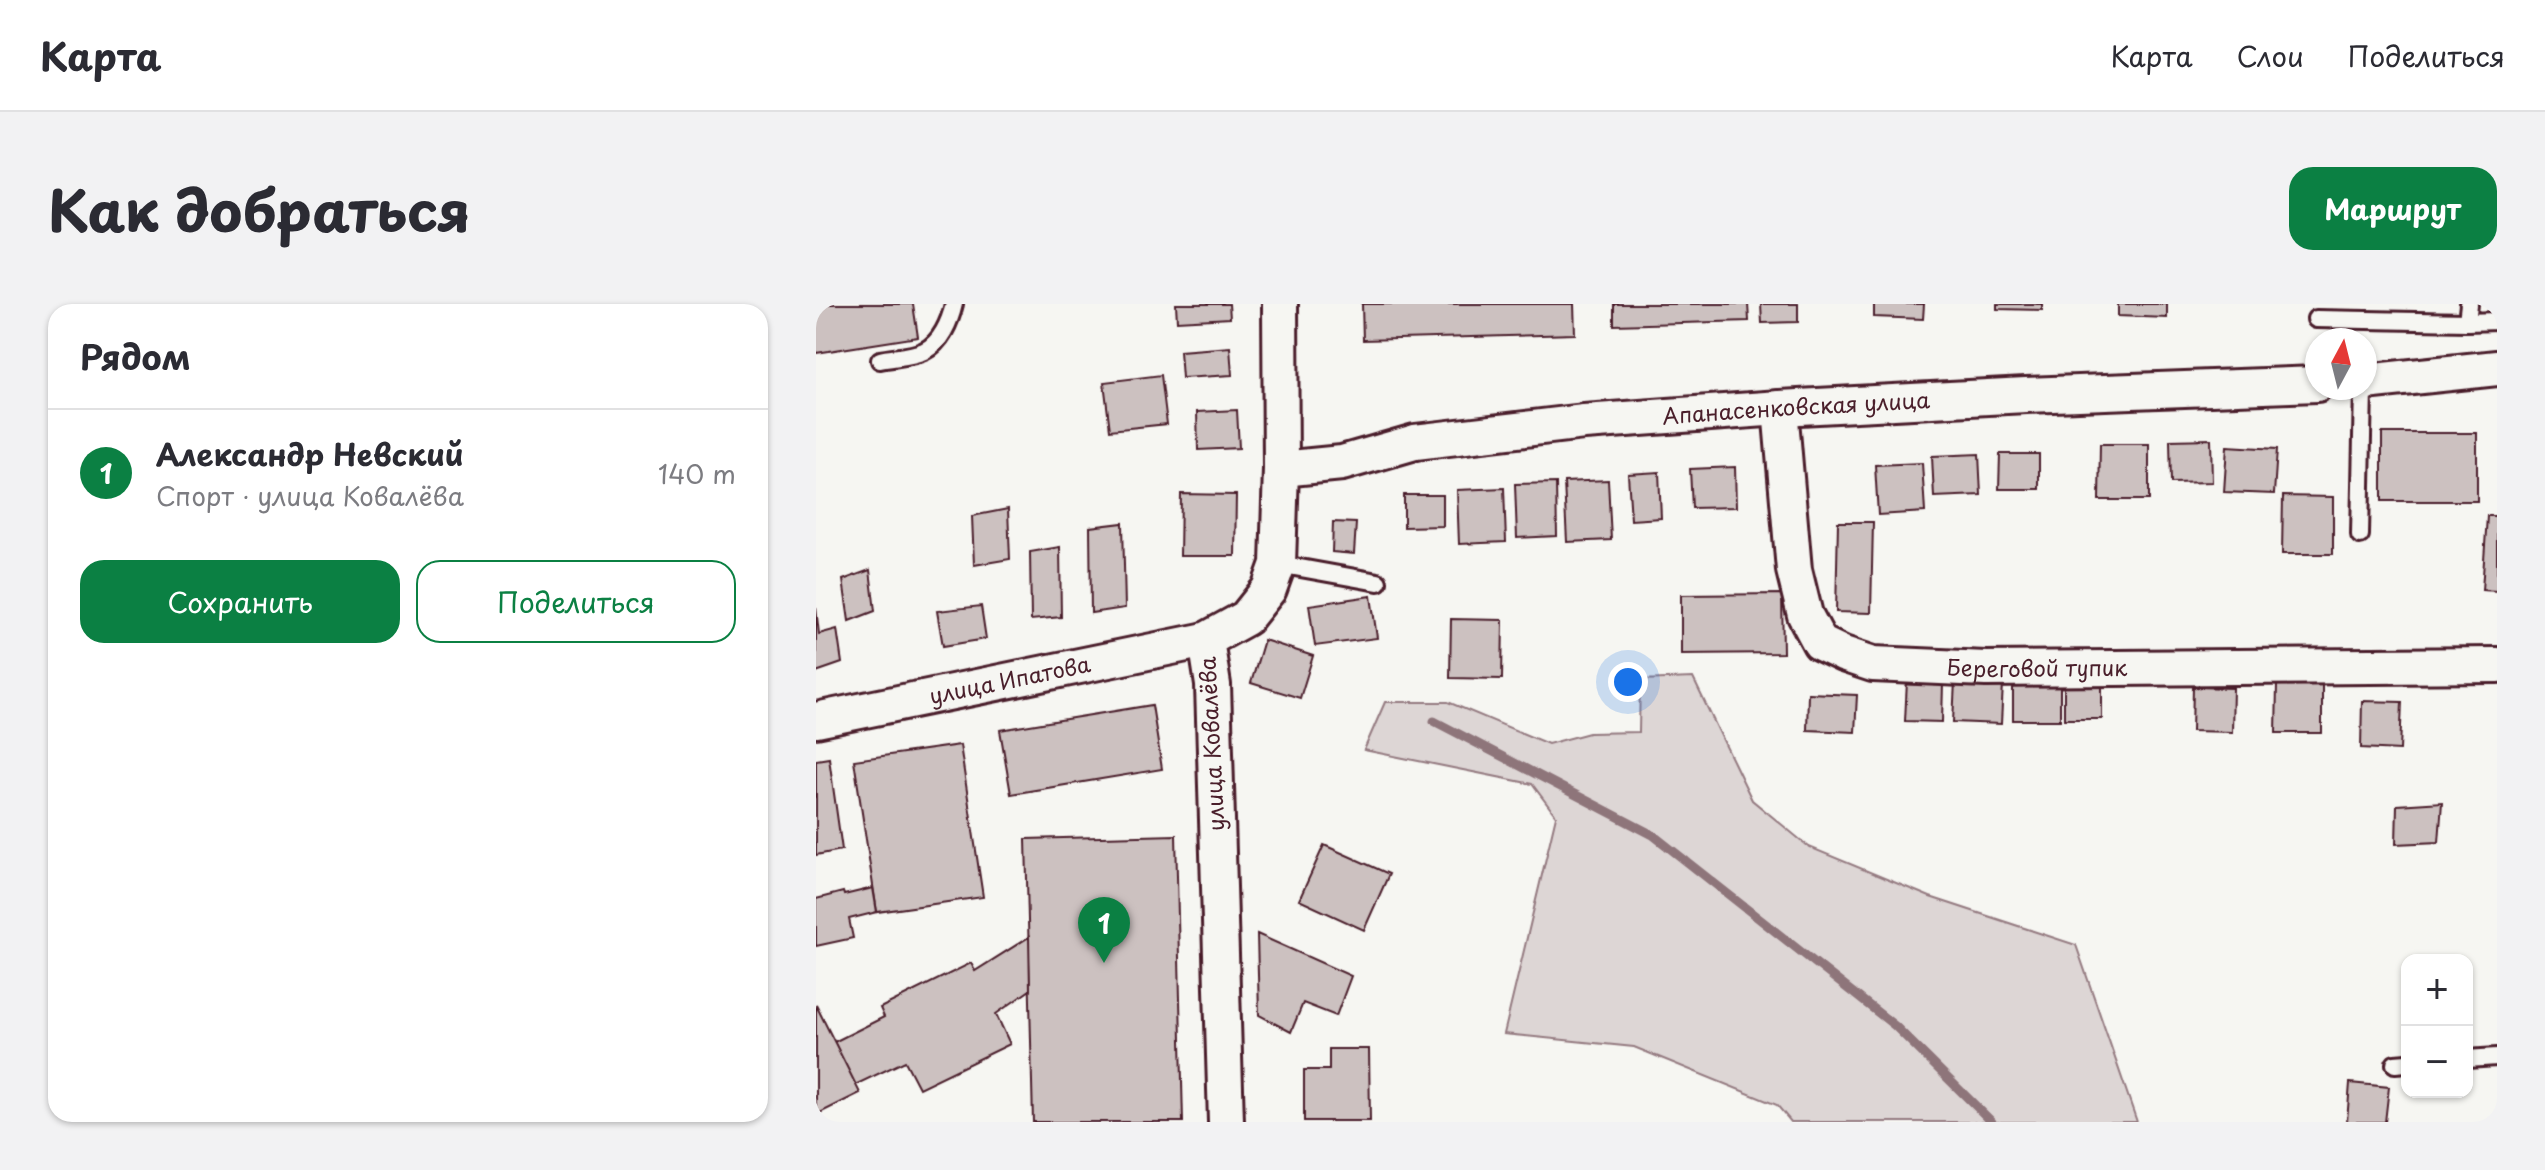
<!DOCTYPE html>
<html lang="ru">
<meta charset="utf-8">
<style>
body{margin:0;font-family:"Playpen Sans",sans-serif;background:#f2f2f3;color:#2b2b33}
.controls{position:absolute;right:24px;bottom:24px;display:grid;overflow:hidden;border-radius:16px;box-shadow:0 2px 6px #0004}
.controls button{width:72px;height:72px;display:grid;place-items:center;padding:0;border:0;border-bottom:2px solid #e1e1e2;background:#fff;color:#2b2b33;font:40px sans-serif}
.compass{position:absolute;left:1489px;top:24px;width:72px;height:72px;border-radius:50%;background:#fff;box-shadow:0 2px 6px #0004;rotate:7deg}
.you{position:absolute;left:812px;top:378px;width:28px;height:28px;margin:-20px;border:6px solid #fff;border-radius:50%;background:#1a73e8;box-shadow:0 0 0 12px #1a73e833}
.badge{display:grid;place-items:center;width:52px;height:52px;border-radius:50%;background:#0b8043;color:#fff;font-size:26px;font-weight:700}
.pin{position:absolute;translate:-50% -66px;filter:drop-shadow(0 2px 4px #0008)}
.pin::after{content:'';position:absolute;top:42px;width:28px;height:24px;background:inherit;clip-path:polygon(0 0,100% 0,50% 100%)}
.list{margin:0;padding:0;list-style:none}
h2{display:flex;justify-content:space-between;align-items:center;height:104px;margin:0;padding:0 32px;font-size:34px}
h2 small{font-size:26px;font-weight:400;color:#7c7c81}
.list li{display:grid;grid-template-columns:52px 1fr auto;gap:24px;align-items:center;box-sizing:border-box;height:128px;padding:0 32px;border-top:2px solid #e1e1e2}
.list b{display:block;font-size:30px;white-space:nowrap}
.list p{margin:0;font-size:26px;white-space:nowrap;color:#7c7c81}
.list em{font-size:26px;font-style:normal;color:#7c7c81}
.actions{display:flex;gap:16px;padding:24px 32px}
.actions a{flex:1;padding:18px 0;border:2px solid #0b8043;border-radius:24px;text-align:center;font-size:28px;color:#0b8043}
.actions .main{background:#0b8043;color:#fff}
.map{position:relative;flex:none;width:1681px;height:818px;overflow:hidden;border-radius:24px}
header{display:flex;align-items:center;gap:48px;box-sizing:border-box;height:112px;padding:0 40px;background:#fff;border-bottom:2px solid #e1e1e2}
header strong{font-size:38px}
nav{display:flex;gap:44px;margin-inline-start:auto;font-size:28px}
.intro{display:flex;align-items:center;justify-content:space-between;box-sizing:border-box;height:192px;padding:0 48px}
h1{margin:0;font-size:56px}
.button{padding:20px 36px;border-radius:24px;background:#0b8043;color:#fff;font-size:28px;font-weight:700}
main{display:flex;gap:48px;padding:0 48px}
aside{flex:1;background:#fff;border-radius:24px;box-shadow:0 2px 6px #0004}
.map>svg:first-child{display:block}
</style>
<header>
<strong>Карта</strong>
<nav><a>Карта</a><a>Слои</a><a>Поделиться</a></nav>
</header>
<div class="intro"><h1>Как добраться</h1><a class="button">Маршрут</a></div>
<main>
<aside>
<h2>Рядом<small></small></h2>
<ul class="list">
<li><span class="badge">1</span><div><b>Александр Невский</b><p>Спорт · улица Ковалёва</p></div><em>140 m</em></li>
</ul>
<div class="actions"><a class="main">Сохранить</a><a>Поделиться</a></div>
</aside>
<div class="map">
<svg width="1681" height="818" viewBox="0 0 1681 818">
<rect width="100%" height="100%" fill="#f6f6f2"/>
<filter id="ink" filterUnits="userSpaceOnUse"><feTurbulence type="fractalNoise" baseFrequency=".0125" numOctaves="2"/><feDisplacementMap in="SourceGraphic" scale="16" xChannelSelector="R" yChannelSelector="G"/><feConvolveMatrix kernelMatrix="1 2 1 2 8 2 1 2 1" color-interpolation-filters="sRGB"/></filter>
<g filter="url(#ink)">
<polygon fill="#ddd6d5" stroke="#947a80" stroke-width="2" points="877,374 936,496 993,543 1114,593 1260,641 1321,818 975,818 961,801 818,743 688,730 740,512 716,480 548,446 569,398 632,398 732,440 773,429 823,428 824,376"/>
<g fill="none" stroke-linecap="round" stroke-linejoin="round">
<polyline stroke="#8e747a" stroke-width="9" points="618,417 837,531 1079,722 1176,818"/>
</g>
<g fill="#ccc1c0" stroke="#4a1f2b" stroke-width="2">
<polygon points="0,0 97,0 102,33 0,49"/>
<polygon points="360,0 413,0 414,14 361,17"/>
<polygon points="546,0 758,0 759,30 547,36"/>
<polygon points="798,0 932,0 933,17 798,21"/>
<polygon points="945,0 982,0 982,18 946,19"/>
<polygon points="1058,0 1108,0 1107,15 1058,13"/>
<polygon points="1181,0 1226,0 1226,6 1181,5"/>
<polygon points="1302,0 1351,0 1351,14 1302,12"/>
<polygon points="414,43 416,71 366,74 364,47"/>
<polygon points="345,71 351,120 294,126 288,78"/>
<polygon points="421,106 423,144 382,146 381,108"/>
<rect x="1566" y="129" width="95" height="68"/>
<polygon points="1395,135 1396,178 1355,179 1354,136"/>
<polygon points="1284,140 1333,140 1333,196 1283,196"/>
<polygon points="1411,142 1461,145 1458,190 1408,188"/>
<polygon points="1163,150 1165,191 1118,193 1116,152"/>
<polygon points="1184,150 1223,150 1223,185 1183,185"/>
<polygon points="1106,159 1109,208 1062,211 1059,161"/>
<polygon points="919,163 920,203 876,204 874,165"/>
<polygon points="843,168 845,214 815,216 812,170"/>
<polygon points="792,176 795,236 751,238 748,178"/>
<polygon points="740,179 741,232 701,234 699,180"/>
<polygon points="688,184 690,238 643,240 641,186"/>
<polygon points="365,190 420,191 419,252 364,252"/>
<polygon points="588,191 627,191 627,222 588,223"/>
<polygon points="1467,192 1517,193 1517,250 1466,250"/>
<polygon points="192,205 194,255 158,261 156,212"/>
<polygon points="1671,212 1681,212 1681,287 1666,286"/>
<polygon points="517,218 540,219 538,250 516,248"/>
<polygon points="1022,218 1057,218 1055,309 1020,308"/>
<polygon points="307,219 309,304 275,309 274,223"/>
<polygon points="244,243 245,313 215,316 214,248"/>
<polygon points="54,266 59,307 33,317 27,276"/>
<polygon points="966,290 967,349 865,350 865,291"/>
<polygon points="555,292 561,334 499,342 493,301"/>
<polygon points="165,302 170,335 127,342 121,307"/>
<polygon points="0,303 3,330 21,325 26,359 0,368"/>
<polygon points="635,315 687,316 686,375 634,374"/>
<polygon points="448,336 497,352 484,394 435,379"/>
<polygon points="1091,377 1127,379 1126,418 1089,417"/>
<polygon points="1139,377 1187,379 1185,420 1137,418"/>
<rect x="1197" y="377" width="47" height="39"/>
<polygon points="1461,381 1506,381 1506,429 1460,429"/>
<polygon points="1248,382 1286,383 1286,415 1248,415"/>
<polygon points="1377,383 1417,384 1416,428 1376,427"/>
<polygon points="992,389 1041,391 1039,428 991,426"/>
<polygon points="1546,397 1586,398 1584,446 1545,444"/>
<polygon points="336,401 346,465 195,490 184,426"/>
<polygon points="144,441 167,593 61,608 38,456"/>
<polygon points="13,454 26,546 0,551 0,456"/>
<polygon points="1626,498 1623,538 1580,540 1581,501"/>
<polygon points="360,531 367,818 217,818 210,535"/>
<polygon points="508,541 573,570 548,626 483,596"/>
<polygon points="57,584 61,608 33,615 37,634 0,642 0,595 27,588 28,591"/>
<polygon points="441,630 535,672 520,712 487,699 475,728 443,711"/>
<polygon points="213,633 214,686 180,710 194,740 103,784 89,757 39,781 18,738 68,713 64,704 155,659 159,667"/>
<polygon points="0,701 44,789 0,811"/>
<polygon points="513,745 553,745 554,817 488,817 488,766 513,766"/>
<polygon points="1534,779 1573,783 1569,818 1531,818"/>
</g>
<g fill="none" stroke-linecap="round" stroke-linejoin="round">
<g stroke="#4a1f2b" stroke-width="22">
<g id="service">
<polyline points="1653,0 1651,18 1681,17"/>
<polyline points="1500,15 1651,18"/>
<path d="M64,56C77,53 96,53 108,47C125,39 134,17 138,0"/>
<polyline points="1544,231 1547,84"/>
<polyline points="462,260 562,278"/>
<polyline points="1651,755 1681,753"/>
<polyline points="1579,760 1591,759"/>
</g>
</g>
<g stroke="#4a1f2b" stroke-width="40">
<g id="minor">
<polyline points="1549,78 1681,64"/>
<path id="s1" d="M964,104L978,266L989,311L1004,339L1027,350L1057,360L1170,365L1681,361"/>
<path id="s2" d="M465,165L526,159L599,138L768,118L964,104L1210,91L1501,80"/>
<path id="s3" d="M0,416L390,336"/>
<polyline points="410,818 397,381 390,336 430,314 453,285 462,260 465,165 464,0"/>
</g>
</g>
<use href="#service" stroke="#f6f6f2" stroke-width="16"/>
<use href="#minor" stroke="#f6f6f2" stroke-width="34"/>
</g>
</g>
<g text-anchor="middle" stroke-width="6" stroke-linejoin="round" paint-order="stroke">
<g font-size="22" fill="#4a1f2b" stroke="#f6f6f2">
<text dy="8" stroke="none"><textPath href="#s2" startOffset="520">Апанасенковская улица</textPath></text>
<text dy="8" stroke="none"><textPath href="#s1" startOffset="462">Береговой тупик</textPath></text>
<text dy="8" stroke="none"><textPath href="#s3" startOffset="198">улица Ипатова</textPath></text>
<text transform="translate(396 440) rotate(-93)" y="8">улица Ковалёва</text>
</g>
</g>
</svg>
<div class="controls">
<button>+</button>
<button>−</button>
</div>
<svg class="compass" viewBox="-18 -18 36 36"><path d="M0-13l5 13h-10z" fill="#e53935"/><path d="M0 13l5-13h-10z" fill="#7c7c81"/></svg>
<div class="you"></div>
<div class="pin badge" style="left:288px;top:659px">1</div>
</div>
</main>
